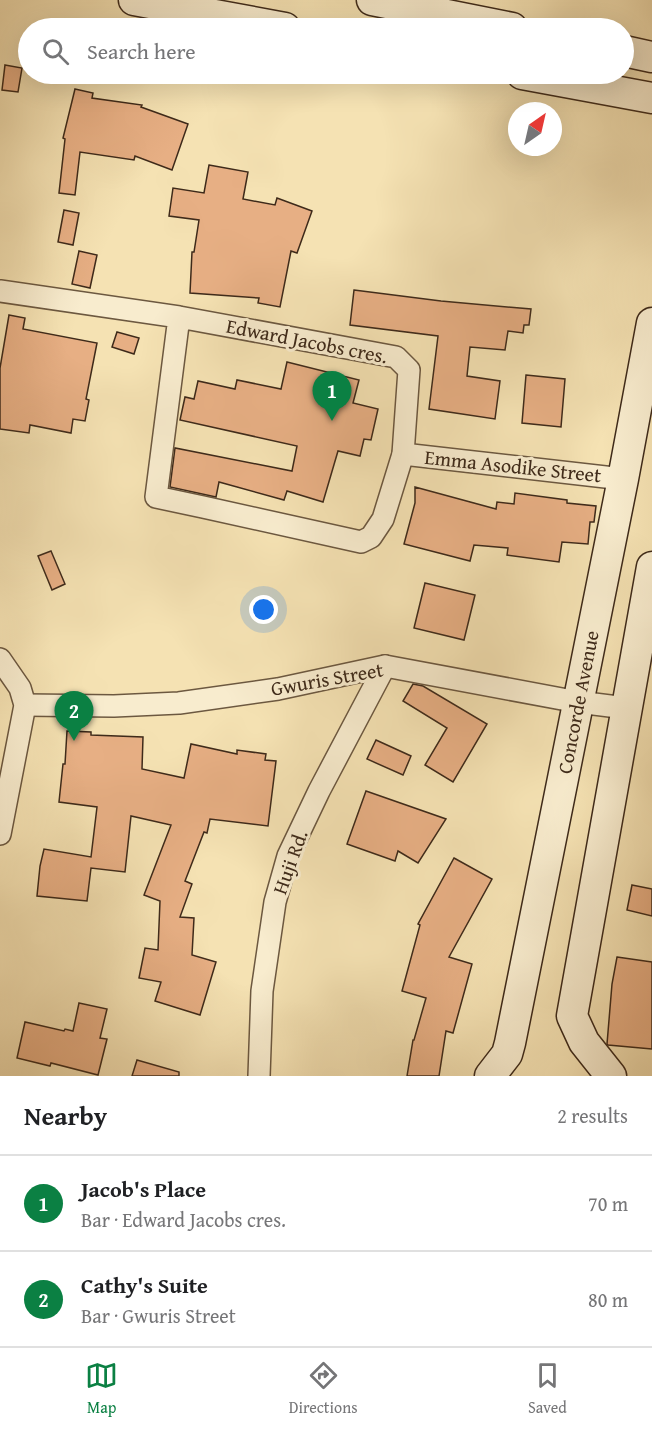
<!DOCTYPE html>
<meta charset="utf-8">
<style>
body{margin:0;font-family:"Gentium Book Plus",serif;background:#f2f2f2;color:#202124}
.compass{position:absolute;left:508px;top:102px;width:54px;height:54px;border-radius:50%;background:#fff;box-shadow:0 6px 24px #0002;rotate:34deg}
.you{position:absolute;left:264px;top:610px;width:21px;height:21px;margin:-15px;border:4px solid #fff;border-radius:50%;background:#1a73e8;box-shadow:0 0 0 9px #1a73e833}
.badge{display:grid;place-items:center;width:39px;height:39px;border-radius:50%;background:#0b8043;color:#fff;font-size:20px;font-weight:700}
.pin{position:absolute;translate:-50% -50px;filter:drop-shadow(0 2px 3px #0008)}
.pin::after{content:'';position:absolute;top:32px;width:21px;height:18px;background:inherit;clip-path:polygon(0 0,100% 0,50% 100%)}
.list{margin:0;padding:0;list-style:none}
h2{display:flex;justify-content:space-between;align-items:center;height:78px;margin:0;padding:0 24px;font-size:26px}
h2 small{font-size:20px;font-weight:400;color:#757577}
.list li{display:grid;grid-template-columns:39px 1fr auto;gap:18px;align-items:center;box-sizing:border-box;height:96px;padding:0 24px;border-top:2px solid #e0e0e0}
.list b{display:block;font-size:22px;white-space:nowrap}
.list p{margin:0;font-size:20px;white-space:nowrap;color:#757577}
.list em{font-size:20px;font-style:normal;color:#757577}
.icon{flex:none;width:33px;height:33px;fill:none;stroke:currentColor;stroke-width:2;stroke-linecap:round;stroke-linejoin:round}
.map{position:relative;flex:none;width:652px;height:1076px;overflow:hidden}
.search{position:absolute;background:#fff;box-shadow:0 6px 24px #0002;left:18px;right:18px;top:18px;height:66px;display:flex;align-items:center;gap:15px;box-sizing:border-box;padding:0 21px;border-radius:33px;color:#757577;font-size:22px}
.sheet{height:270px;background:#fff}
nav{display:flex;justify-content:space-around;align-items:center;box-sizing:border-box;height:84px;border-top:2px solid #e0e0e0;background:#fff;font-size:16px;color:#757577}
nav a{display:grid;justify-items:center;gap:3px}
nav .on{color:#0b8043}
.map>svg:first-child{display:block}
</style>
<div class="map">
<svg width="652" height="1076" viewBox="0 0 652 1076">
<rect width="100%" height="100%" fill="#f5e2b3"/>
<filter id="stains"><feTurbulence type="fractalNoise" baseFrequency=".00333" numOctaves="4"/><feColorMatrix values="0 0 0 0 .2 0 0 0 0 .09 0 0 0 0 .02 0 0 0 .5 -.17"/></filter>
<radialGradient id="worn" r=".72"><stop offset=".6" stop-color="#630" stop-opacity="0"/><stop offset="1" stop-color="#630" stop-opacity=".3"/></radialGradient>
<g fill="#e7af84" stroke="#3e2a1a" stroke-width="1.5">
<polygon points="5,65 22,68 18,92 2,90"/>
<polygon points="75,89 93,93 92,98 142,105 141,107 188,124 172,170 135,156 134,160 80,152 75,195 59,193 65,139 63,138"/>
<polygon points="209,165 248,172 243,199 275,205 277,198 312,211 297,253 291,251 280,307 258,303 259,298 190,293 192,252 194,252 199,220 169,216 173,188 204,193"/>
<polygon points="64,210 79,213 73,245 58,242"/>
<polygon points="79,251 97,255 90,288 72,284"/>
<polygon points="354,290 441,301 531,309 529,325 524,325 523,333 508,331 505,350 470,347 467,376 500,381 495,419 429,409 438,336 350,325"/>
<polygon points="9,315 25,318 23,329 97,343 86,399 89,400 85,421 73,419 71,433 30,425 29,433 0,429 0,368"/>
<polygon points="117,332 139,338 134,354 112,347"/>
<polygon points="287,362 359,380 353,403 378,409 371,440 364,439 360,456 338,451 323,502 287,491 284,500 219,482 216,497 170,487 175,448 292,471 297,446 180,420 185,397 194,399 198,381 235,389 237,380 281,389"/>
<polygon points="526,375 565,379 561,427 522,423"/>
<polygon points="415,487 496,509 497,502 514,504 515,493 567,500 567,503 596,506 594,522 590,522 588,544 562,542 559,562 507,555 508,548 474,545 470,561 404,544 415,503"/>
<polygon points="51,551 65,584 52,590 38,556"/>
<polygon points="425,583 475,595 464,640 414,628"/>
<polygon points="413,684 423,686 487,724 453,782 425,765 447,728 403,701"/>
<polygon points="67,731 91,732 91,735 143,737 142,769 184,778 191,744 237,754 237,750 266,754 265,760 276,761 268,826 210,819 207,833 204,832 185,881 192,884 180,917 194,918 192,955 216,962 200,1015 155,1001 161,982 139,978 145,948 158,950 160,901 144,895 171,825 131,816 125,872 91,868 87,901 37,896 40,866 44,849 91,857 97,807 59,802 63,764 65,764"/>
<polygon points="376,740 411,756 403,775 367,759"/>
<polygon points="366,791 446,819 418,863 398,851 395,861 347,844"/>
<polygon points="454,858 492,879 449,957 472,964 453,1033 446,1031 439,1076 407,1076 413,1040 414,1040 426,998 402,991 420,925 418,924"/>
<polygon points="632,885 652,889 652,916 627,910"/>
<polygon points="617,957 652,962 652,1049 608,1045 607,1044 612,984"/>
<polygon points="79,1003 107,1009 100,1038 107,1039 98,1075 51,1063 50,1066 17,1058 25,1022 64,1031 65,1029 73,1031"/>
<polygon points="137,1060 179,1072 179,1076 132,1076"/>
</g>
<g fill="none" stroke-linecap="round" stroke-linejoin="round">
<g stroke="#6c5840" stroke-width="24">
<g id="street">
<polyline points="0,291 179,317 396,357 409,370 403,454 383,519 371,537 361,542 203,507 156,497 179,317"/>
<polyline points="403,454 623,479"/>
<polyline points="0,659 20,688 25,705 0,834"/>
<polyline points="25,705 114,706 179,703 278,689 385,666 578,702 626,708"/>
<polyline points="259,1076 262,991 275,902 288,856 319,791 385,666"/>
</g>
</g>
<g stroke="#3e2a1a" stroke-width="33">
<g id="secondary">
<polyline points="134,0 285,28"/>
<polyline points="372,0 512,28"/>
<polyline points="624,51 652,57"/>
<polyline points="522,74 652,98"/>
<polyline points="490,1076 507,1054 510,1043 623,479 652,323"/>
<polyline points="611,1076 584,1042 572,1016 652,567"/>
</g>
</g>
<use href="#street" stroke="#f8ecce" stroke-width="21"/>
<use href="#secondary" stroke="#f8ecce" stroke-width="30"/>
</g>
<g text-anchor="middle" stroke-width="6" stroke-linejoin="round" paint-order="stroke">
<g font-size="20" fill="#3e2a1a" stroke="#f8ecce">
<text transform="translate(307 341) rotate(11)" y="7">Edward Jacobs cres.</text>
<text transform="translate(513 466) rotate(6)" y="7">Emma Asodike Street</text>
<text transform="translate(327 679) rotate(-10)" y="7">Gwuris Street</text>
<text transform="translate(578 702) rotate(-79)" y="7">Concorde Avenue</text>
<text transform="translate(290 862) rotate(-70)" y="7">Huji Rd.</text>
</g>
</g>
<rect width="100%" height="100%" filter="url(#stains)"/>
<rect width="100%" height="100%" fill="url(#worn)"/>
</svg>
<svg class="compass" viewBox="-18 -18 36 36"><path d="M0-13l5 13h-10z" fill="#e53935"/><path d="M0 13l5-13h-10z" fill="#757577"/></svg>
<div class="you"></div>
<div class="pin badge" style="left:332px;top:421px">1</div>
<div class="pin badge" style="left:74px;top:741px">2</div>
<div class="search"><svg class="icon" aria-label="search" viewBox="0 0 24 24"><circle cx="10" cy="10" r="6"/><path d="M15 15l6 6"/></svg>Search here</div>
</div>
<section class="sheet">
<h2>Nearby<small>2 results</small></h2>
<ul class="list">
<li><span class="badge">1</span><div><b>Jacob's Place</b><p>Bar · Edward Jacobs cres.</p></div><em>70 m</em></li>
<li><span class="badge">2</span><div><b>Cathy's Suite</b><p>Bar · Gwuris Street</p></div><em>80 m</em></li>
</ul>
</section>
<nav>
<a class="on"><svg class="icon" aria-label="map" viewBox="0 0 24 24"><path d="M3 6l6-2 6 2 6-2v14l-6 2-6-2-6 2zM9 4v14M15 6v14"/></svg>Map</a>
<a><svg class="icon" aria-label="directions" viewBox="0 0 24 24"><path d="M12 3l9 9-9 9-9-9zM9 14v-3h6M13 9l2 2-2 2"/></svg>Directions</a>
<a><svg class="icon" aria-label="saved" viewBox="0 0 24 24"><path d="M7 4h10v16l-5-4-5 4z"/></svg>Saved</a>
</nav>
